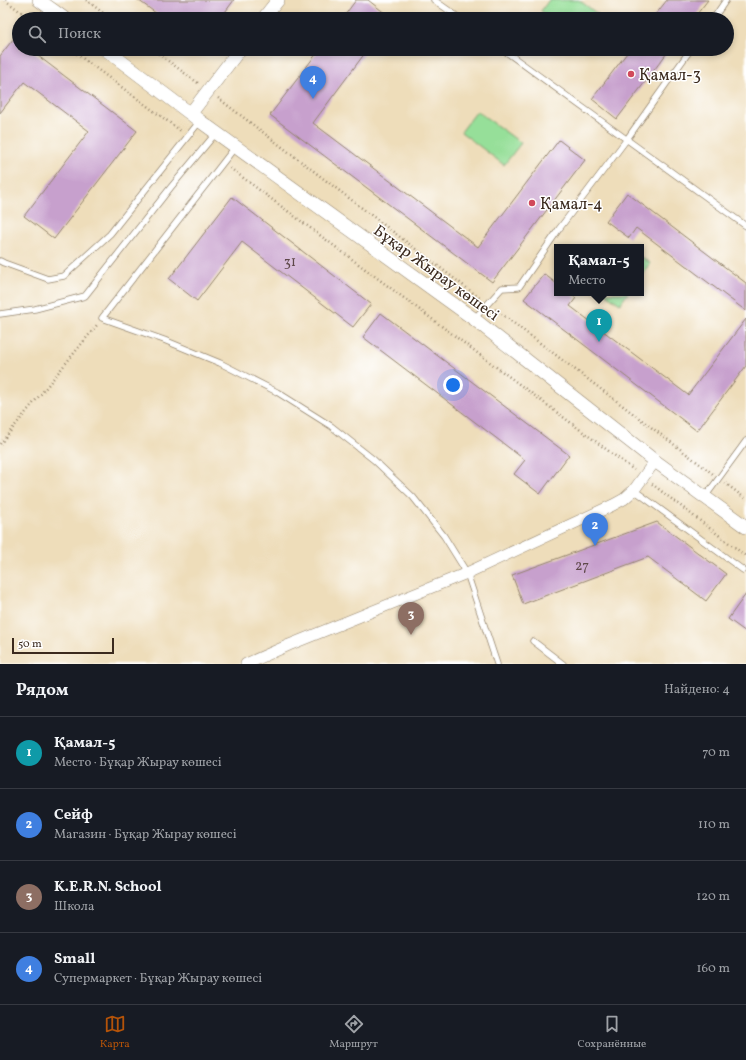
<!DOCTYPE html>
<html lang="ru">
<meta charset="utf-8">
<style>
body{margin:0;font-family:Vollkorn,serif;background:#20242c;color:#f1f3f6}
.scale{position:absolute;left:12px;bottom:10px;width:102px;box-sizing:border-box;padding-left:4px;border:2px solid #3b2a1e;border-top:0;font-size:11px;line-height:14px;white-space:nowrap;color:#3b2a1e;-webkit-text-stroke:3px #fff;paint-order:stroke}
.you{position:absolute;left:453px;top:385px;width:14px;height:14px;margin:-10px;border:3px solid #fff;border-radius:50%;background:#1a73e8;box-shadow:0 0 0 6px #1a73e833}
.badge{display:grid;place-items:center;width:26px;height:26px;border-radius:50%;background:#b45309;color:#fff;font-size:13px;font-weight:700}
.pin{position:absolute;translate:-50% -33px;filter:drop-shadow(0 1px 2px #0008)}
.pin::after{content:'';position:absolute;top:21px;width:14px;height:12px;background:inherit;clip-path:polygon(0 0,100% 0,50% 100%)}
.popup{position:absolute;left:554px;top:244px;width:90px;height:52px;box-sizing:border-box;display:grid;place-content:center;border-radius:0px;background:#171b24;filter:drop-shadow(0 1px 3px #0005);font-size:13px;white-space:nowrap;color:#9ea1a6}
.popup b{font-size:15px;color:#f1f3f6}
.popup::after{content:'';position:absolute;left:50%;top:100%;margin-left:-8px;border:8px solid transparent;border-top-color:#171b24}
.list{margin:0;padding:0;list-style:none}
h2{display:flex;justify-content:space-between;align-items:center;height:52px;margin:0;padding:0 16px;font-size:17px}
h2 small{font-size:13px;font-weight:400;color:#9ea1a6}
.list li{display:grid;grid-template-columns:26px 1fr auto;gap:12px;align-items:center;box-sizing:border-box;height:72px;padding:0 16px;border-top:1px solid #363941}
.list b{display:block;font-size:15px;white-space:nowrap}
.list p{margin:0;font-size:13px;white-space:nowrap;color:#9ea1a6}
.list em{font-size:13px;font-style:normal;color:#9ea1a6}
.icon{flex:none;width:22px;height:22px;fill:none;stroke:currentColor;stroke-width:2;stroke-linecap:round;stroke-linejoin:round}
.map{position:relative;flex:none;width:746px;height:664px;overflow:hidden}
.search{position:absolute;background:#171b24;box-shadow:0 2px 6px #0003;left:12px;right:12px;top:12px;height:44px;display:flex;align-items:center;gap:10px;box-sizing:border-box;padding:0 14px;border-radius:22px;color:#9ea1a6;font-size:15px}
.sheet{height:340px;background:#171b24}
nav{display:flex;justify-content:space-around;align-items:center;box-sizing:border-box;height:56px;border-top:1px solid #363941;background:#171b24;font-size:11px;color:#9ea1a6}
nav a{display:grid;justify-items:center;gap:2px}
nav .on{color:#b45309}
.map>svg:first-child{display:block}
</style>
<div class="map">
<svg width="746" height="664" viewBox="0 0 746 664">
<rect width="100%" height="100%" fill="#fff"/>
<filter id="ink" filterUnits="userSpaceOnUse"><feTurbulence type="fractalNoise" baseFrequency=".025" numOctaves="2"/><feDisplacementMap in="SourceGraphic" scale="8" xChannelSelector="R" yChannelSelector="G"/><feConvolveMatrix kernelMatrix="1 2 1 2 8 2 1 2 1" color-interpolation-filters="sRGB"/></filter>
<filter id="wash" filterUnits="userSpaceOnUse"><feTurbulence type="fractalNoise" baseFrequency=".012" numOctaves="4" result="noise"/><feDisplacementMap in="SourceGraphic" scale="16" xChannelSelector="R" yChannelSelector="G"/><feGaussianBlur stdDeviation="0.9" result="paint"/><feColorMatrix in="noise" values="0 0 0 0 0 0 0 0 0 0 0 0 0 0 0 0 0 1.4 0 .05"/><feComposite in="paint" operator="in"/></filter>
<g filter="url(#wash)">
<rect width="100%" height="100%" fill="#eeddba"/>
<g fill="#96df99" stroke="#68845c">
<polygon points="549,0 579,0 604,19 551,19 541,11"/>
<polygon points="477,111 521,143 504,165 461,132"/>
<polygon points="641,257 650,263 641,276"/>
<polygon points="605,293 628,293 620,304"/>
</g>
<g id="blocks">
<g fill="#c7a0cd">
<polygon points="138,0 234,0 220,19 164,19"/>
<polygon points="356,0 368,0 391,18 390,19 342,19"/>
<polygon points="667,0 708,0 693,19 652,19"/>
<polygon points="14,38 19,41 19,49 29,49 137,131 54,239 24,216 89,131 24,82 0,113 0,56"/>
<polygon points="320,49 368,49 313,123 478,247 559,140 585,160 492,282 270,115"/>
<polygon points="630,49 670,49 617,119 592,99"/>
<polygon points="627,193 746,283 746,311 636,228 629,238 606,221"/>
<polygon points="232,197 371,304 353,327 242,242 197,301 169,279"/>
<polygon points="544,274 557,284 557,293 569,293 576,298 570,306 688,395 746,319 746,366 697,431 524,299"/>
<polygon points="381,313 569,455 540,494 514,474 525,460 363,337"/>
<polygon points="657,522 726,574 706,601 648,557 523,604 512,575"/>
<polygon points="746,594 746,632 728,619"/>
</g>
</g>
</g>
<g filter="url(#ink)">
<use href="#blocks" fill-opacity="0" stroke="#94846c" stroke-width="1"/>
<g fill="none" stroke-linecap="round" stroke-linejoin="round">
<g stroke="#94846c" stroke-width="7">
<g id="service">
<polyline points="434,0 461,19"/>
<polyline points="713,19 726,0"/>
<polyline points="502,49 746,226"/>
<polyline points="236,146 102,318 164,340 220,363 277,392 331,426 374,460 413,497 444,536 467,573 497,664"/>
<polyline points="0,261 4,263 48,279 64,276 110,234 200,121"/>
<polyline points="0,314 35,309 85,296 171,187 216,133"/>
<polyline points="474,319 502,288 519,287 559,229 627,139 691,49"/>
<polyline points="634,490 743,570"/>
<polyline points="705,497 746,441"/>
<polyline points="533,641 563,664"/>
</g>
</g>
<g stroke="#94846c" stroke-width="12">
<polyline id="minor" points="246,664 289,645 467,573 613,505 624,499 634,490 655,461"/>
</g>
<g stroke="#94846c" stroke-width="14">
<g id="tertiary">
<polyline points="39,0 65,19"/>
<polyline points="263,19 278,0"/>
<polyline points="105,49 200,121 474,319 655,461 746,527"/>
<polyline points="191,113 240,49"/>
</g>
</g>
<g stroke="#94846c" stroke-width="2.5" stroke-dasharray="1 3" stroke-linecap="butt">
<polyline points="5,0 30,19"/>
<polyline points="86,0 111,19"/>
<polyline points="70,49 181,131"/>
<polyline points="152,49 198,83"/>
<polyline points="218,98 481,299"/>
<polyline points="230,168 634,470"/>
<polyline points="495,309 713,474"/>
<polyline points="0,444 97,325"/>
<polyline points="725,483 746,499"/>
<polyline points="652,484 746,556"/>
</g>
<use href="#service" stroke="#fff" stroke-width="5.5"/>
<use href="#minor" stroke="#fff" stroke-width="11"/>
<use href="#tertiary" stroke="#fff" stroke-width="13"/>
</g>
</g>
<g fill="#d1495b" stroke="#fff" stroke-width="1.5">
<circle cx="631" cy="74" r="4"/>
<circle cx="532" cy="203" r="4"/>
</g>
<g text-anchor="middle" stroke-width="3" stroke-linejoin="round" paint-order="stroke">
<g font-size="14" fill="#5e484a">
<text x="290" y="266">31</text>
<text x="582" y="570">27</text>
</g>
<g font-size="16" fill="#3b2a1e" stroke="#fff" text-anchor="start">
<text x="639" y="80">Қамал-3</text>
<text x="540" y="209">Қамал-4</text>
</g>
<g font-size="16" fill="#3b2a1e" stroke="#fff">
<text transform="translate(437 272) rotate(36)" y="6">Бұқар Жырау көшесі</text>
</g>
</g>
</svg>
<div class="scale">50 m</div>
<div class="you"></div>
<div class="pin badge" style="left:599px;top:342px;background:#0f9aa8">1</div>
<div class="popup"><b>Қамал-5</b>Место</div>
<div class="pin badge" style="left:595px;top:546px;background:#3f7fe0">2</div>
<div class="pin badge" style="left:411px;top:635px;background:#8d6e63">3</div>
<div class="pin badge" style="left:313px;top:99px;background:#3f7fe0">4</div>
<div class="search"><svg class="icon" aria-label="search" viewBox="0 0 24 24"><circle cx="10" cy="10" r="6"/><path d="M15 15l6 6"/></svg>Поиск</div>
</div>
<section class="sheet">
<h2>Рядом<small>Найдено: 4</small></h2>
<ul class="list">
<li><span class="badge" style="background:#0f9aa8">1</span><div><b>Қамал-5</b><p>Место · Бұқар Жырау көшесі</p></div><em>70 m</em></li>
<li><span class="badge" style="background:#3f7fe0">2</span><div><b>Сейф</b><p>Магазин · Бұқар Жырау көшесі</p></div><em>110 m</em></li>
<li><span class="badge" style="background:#8d6e63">3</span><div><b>K.E.R.N. School</b><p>Школа</p></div><em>120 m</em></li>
<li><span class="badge" style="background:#3f7fe0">4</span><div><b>Small</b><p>Супермаркет · Бұқар Жырау көшесі</p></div><em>160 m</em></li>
</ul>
</section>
<nav>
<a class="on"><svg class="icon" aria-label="map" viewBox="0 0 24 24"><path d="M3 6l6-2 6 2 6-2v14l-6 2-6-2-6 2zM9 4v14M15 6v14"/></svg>Карта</a>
<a><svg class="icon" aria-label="directions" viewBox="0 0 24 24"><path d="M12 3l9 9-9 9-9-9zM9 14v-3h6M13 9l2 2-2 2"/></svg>Маршрут</a>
<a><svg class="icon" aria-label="saved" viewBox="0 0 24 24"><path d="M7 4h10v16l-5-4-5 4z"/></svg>Сохранённые</a>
</nav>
